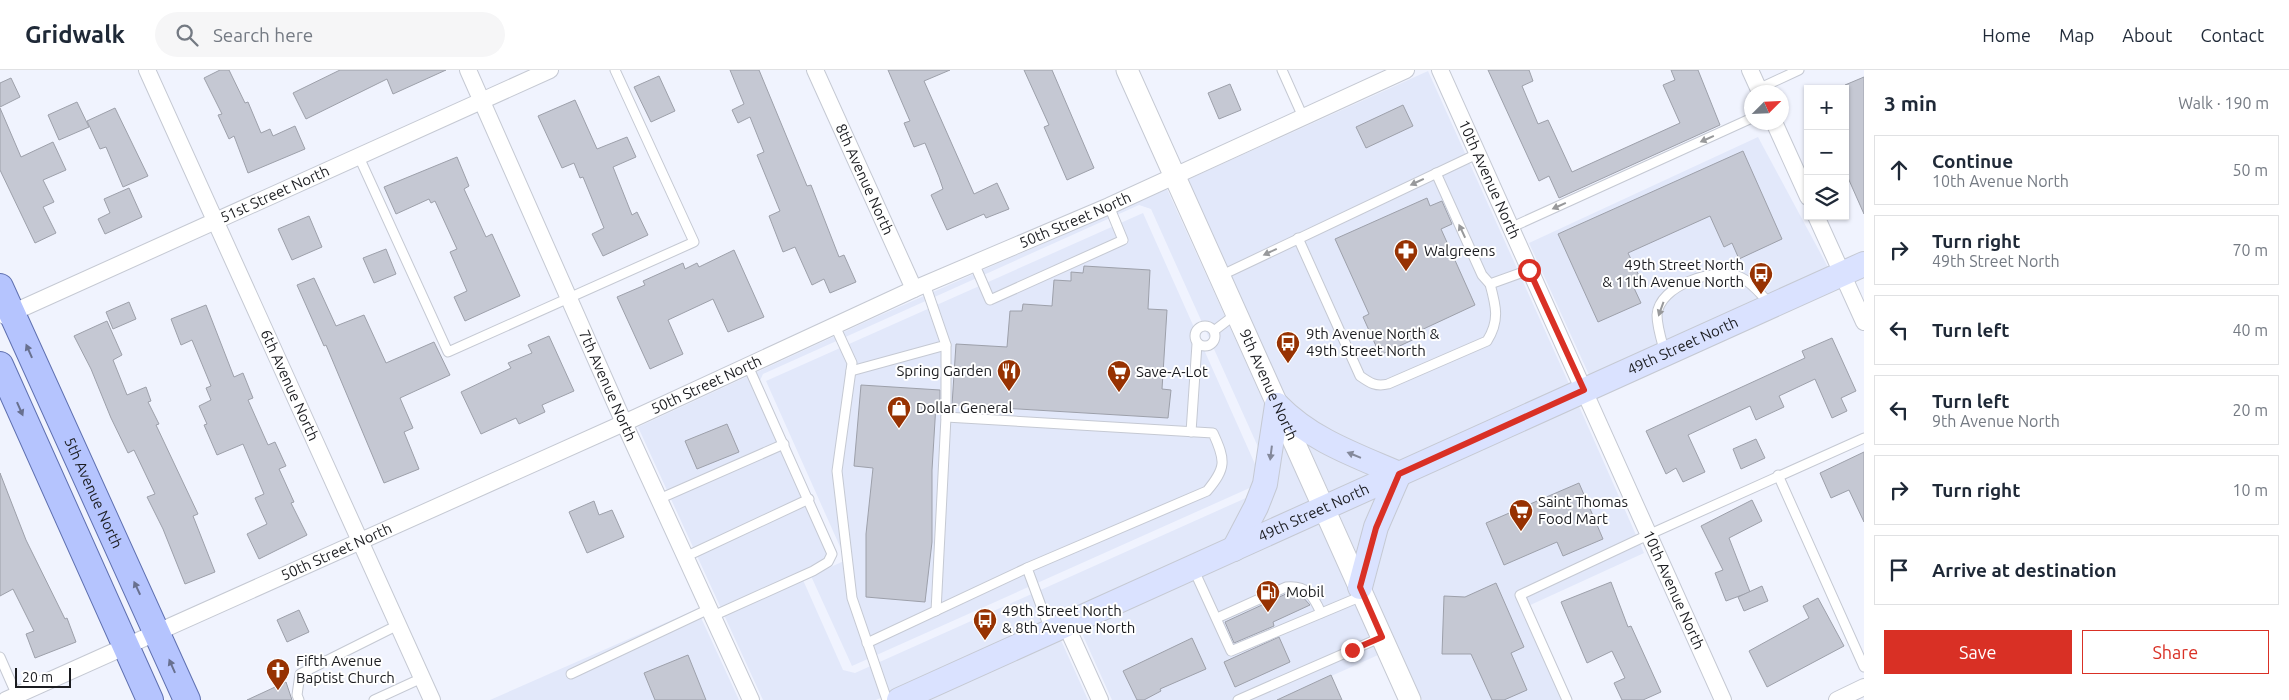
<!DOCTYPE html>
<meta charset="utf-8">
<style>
body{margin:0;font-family:Ubuntu,sans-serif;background:#f6f6f7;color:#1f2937}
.controls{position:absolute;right:15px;top:15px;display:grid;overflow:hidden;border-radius:0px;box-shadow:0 1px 4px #0004}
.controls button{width:45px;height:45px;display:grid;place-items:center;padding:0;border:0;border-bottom:1px solid #e0e1e3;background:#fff;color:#1f2937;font:25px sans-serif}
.compass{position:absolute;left:1744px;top:15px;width:45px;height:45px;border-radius:50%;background:#fff;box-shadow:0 1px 4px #0004;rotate:66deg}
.scale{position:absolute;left:15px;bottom:12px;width:56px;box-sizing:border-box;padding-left:5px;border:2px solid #1b1c20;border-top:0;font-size:14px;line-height:18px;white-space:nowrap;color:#1b1c20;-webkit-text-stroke:4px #fff;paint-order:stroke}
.stop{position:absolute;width:15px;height:15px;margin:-11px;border:4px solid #d93025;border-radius:50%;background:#fff}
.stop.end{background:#d93025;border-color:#fff;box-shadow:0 1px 5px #0008}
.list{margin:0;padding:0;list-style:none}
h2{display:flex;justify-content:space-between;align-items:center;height:65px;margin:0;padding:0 20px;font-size:21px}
h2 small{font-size:16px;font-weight:400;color:#747a83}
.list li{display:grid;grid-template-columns:32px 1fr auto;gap:15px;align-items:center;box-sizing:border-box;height:70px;margin:0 10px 10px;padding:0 10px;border:1px solid #e0e1e3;border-radius:0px}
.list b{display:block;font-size:19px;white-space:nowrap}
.list p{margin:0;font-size:16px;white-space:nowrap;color:#747a83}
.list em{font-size:16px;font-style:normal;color:#747a83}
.actions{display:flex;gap:10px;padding:15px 20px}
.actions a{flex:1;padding:11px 0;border:1px solid #d93025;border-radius:0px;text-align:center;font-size:18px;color:#d93025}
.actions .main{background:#d93025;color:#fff}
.icon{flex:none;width:28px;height:28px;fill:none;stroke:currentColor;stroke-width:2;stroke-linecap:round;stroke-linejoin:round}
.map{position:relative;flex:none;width:1864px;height:630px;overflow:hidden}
header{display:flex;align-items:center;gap:30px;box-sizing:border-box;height:70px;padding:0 25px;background:#fff;border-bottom:1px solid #e0e1e3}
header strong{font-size:24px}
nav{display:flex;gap:28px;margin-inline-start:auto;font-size:18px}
.search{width:350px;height:45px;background:#f6f6f7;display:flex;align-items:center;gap:12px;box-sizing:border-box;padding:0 18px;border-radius:28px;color:#747a83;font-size:19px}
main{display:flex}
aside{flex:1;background:#fff}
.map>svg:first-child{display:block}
</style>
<header>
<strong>Gridwalk</strong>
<div class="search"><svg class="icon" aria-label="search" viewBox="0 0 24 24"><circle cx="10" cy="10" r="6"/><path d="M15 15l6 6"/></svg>Search here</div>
<nav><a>Home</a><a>Map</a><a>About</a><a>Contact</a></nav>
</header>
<main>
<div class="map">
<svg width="1864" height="630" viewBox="0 0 1864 630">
<rect width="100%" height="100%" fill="#f0f3fe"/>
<g fill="#e2e8fa" fill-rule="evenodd">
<polygon points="1428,1 1570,316 1330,424 1187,110"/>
<polygon points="1758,67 1829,199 1590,307 1529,173"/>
<path d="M1167,119L1310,433L876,630H763L638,357L874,248ZM1139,135L1151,139L1272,408L1266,419L855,603L843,600L803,510L808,498L834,486L758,315L763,304Z"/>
<polygon points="1143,143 1263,412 852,596 811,506 846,490 766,311"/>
<polygon points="1578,334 1644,483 1526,537 1568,630 1422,630 1338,442"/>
<polygon points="1318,451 1378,585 1278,630 1112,630 1080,559"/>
<polygon points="697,539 739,630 490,630"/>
<polygon points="1060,568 1088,630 923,630"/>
</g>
<g fill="#c5c8d3" stroke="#9da0aa">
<polygon points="220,0 229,0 245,33 248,32 261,63 270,59 273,66 295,56 305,79 248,103 234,66 229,69 218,45 222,44 204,8"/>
<polygon points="340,0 446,0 393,24 387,9 306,49 293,23"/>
<polygon points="730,0 759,0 807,116 811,115 839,187 844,185 856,212 830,223 824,209 812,215 795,177 783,182 769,146 780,141 757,85 764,82 750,47 738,53 732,40 744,34"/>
<polygon points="888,0 950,0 924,11 974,124 997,113 1009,139 986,148 984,144 947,160 931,125 943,119 939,107 925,73 914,77 904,53 910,51"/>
<polygon points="1024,0 1052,0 1094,98 1067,110 1044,57 1049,55"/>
<polygon points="1488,0 1529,0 1533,11 1522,16 1538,54 1548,50 1572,102 1680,53 1663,15 1675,10 1671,0 1698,0 1720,55 1559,128 1549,106 1539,111"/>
<polygon points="659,6 675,41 651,52 634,17"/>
<polygon points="1864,7 1864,144 1845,101 1845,15"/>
<polygon points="11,8 20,27 0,37 0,13"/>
<polygon points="1230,14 1241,40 1219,49 1208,23"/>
<polygon points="575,30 597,79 627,67 636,87 613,97 632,145 637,142 648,165 603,186 592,164 604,158 583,107 580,108 574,93 562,98 538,46"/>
<polygon points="77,32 89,57 59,70 48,45"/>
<polygon points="1403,35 1413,56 1366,78 1356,57"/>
<polygon points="0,38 21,87 53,72 66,100 43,110 54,132 43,137 56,163 35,173 0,100"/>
<polygon points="115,38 148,106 123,117 106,77 100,79 87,51"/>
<polygon points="1743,81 1782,169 1739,189 1732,173 1724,177 1710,146 1628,183 1643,214 1634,218 1641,233 1598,252 1558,164"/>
<polygon points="457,87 469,116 464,119 486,167 492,164 520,226 465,251 454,227 467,221 450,182 457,179 435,131 431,133 429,129 396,144 384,117"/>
<polygon points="129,118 142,147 105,164 98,149 110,143 104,129"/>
<polygon points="1427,128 1430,136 1442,131 1452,154 1441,159 1475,235 1417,262 1419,267 1380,285 1363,247 1369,244 1335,169"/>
<polygon points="309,146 322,177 292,190 278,159"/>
<polygon points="386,179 396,204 374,213 363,188"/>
<polygon points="734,180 764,247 728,262 713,229 668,250 683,284 650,299 617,227 645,215 643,211 683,193 685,199 697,193 699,197"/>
<polygon points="1084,196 1150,200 1148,239 1167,240 1162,319 1171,320 1168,348 952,335 956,274 1007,277 1010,241 1022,241 1023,234 1052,236 1054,210 1071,211 1071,202 1083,203"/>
<polygon points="314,208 336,256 364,245 386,293 434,272 450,305 400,328 413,358 404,362 419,399 384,413 326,275 324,276 297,215"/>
<polygon points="129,232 136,249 113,259 106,242"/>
<polygon points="206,235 234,307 243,303 253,328 248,330 268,375 275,372 286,396 279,399 294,432 291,433 307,465 259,489 247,464 267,454 255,428 264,424 243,374 217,385 204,355 207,354 199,336 211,330 206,318 211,316 192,270 181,275 171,249"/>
<polygon points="107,251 122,285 113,290 127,325 146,317 151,331 148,332 159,354 156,355 198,444 193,446 215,502 185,514 163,459 147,427 155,424 134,380 128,383 111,348 91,299 74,266"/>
<polygon points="549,266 574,321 542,335 545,342 519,354 516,348 481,364 461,322 511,298 508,293 532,283 528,275"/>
<polygon points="1832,268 1856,321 1841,328 1847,341 1832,348 1815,309 1779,326 1784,337 1756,350 1750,336 1688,365 1705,402 1683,412 1676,398 1666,404 1646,361 1805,288 1802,281"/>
<polygon points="861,315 940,320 940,335 936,334 932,400 932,472 925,532 866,527 866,464 873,398 854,396"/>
<polygon points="727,354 739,382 697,399 685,371"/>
<polygon points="1756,369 1765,388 1741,399 1733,379"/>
<polygon points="1864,382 1864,452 1849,420 1831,428 1820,403"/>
<polygon points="0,403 26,470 65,549 67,548 76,572 35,588 26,564 34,561 13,519 0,526"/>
<polygon points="1579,413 1603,469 1563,486 1557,472 1504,495 1486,453"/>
<polygon points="1752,430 1762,451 1729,468 1750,522 1726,531 1715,503 1723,500 1701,456"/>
<polygon points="594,431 599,445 612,440 624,467 587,483 569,442"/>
<polygon points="1611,512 1628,557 1631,556 1661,622 1643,630 1622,630 1614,613 1625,608 1612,581 1587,593 1561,532"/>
<polygon points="1496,513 1524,577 1511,583 1527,620 1504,630 1492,630 1471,584 1442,584 1444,526 1465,527"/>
<polygon points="1762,516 1768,531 1744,541 1738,527"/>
<polygon points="1288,523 1301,525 1310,535 1273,552 1274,556 1234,573 1225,552"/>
<polygon points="1818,528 1844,576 1767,617 1749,581 1809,548 1803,536"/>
<polygon points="299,540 309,562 287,572 277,550"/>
<polygon points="1279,567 1290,592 1235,617 1224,592"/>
<polygon points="1192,568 1206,599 1160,619 1161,621 1144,630 1137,630 1123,601"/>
<polygon points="688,585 706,630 655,630 644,603"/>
<polygon points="1331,605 1342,630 1277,630"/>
<polygon points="286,612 292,630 247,630"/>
</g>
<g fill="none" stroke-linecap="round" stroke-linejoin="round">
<g stroke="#c5c9d3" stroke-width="11">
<g id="service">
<polyline points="1282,0 1303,47"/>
<polyline points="1758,19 1799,0"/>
<polyline points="359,87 448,282 694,172 615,0"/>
<polyline points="1436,103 1482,205 1490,214 1529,200"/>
<polyline points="1510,158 1752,48"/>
<path d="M1298,168L1360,306C1370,313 1376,317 1388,314L1487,271C1500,251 1496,236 1490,214"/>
<polyline points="974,193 990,230 1123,170 1109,136"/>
<polyline points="1220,206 1477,84"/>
<circle cx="1205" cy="266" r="10"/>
<polyline points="835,256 852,293 837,401 852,528 887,630"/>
<polyline points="1215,260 1236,244"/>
<path d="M946,275V347L1213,363C1226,391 1226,398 1207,421L1027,498L1050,560"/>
<path d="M1665,283C1662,272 1657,257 1657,245C1659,215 1715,197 1740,207C1752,212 1762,226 1771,235"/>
<polyline points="851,301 946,275 925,214"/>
<polyline points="1191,362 1197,274"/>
<polyline points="1778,405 1864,597"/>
<polyline points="659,429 784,374"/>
<polyline points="685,487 809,429"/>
<polyline points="1193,498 1231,581 1362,526"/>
<polyline points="936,541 946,347"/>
<polyline points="713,546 813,501 828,492 832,484 748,296"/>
<path d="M1217,548L1286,517C1307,515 1313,525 1321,543"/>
<polyline points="867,573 1027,498"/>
<polyline points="0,587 18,628"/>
<polyline points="571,604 709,539"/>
<polyline points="299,630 297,625 300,604 398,555"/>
<polyline points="374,630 422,608"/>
<polyline points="1238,630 1382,567"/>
<polyline points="1567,630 1520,525 1648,465 1864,368"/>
</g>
</g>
<g stroke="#c5c9d3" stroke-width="18">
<g id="minor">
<path id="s1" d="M147,0L432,630"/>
<path id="s2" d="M468,0L624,353L751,630"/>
<path id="s3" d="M815,0L914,219"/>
<path id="s4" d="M1440,0L1723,630"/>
<polyline points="1750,0 1760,22"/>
<polyline points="1774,52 1808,127"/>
<polyline points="1816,146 1864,252"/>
<path id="s5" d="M5,246L550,0"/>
<polyline points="1066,555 1100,630"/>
<path id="s6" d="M6,630L624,353L914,219L1109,136L1406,0"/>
<polyline points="1837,630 1864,617"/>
</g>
</g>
<g stroke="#c5c9d3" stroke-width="23">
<g id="tertiary">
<path id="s7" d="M1127,0L1410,630"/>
</g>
</g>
<g stroke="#c5c9d3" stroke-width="26">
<g id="secondary">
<path d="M1277,335C1311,370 1355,385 1399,404"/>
<polyline points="1234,479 1256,437 1265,414 1277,335"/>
<polyline points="1360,517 1376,457 1399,404"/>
<path id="s8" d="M899,630L1864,194"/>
</g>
</g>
<g stroke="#5f70b0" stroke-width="28">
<g id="primary">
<path id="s9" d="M0,217L187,630"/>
<polyline points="0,295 150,630"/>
</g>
</g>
<use href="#service" stroke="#fff" stroke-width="9"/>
<use href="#minor" stroke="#fff" stroke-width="16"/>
<use href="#tertiary" stroke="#fff" stroke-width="21"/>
<use href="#secondary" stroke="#dae2ff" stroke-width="24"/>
<use href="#primary" stroke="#b5c4fe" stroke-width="26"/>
</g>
<defs><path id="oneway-solid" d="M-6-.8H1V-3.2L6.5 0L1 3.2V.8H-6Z" transform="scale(1.25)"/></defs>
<g fill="#98999b">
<use href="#oneway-solid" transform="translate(1707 69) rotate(156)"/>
<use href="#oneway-solid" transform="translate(1417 112) rotate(155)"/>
<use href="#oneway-solid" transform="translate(1559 136) rotate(156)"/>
<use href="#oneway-solid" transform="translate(1462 161) rotate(-115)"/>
<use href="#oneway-solid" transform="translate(1270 182) rotate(155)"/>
<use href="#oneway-solid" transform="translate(1661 239) rotate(110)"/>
</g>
<g fill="#68708f">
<use href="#oneway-solid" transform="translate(29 281) rotate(-114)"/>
<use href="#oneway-solid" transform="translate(20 339) rotate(66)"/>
<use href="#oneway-solid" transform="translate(137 518) rotate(-115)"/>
<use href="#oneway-solid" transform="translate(172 596) rotate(-114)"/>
</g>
<g fill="#84899b">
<use href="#oneway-solid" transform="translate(1271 383) rotate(97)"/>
<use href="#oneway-solid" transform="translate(1354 385) rotate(-158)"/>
</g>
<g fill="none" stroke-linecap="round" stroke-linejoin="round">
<polyline stroke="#d93025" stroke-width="6" points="1352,580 1382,567 1360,517 1376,458 1399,404 1584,320 1529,200"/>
</g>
<defs>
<g id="pharmacy-pin" transform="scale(1.25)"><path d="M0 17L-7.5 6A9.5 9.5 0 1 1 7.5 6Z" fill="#973202" stroke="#fff"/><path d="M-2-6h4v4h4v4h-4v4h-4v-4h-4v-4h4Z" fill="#fff"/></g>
<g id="bus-pin" transform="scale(1.25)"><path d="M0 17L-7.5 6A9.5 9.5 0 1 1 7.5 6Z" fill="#973202" stroke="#fff"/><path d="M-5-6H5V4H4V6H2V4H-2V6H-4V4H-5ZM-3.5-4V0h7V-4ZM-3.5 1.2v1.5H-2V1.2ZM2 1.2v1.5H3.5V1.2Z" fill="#fff"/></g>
<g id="restaurant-pin" transform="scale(1.25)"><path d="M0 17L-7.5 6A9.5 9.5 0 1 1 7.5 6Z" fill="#973202" stroke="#fff"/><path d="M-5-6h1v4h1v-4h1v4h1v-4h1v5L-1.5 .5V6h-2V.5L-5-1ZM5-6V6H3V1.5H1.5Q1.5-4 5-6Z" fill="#fff"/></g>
<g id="supermarket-pin" transform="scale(1.25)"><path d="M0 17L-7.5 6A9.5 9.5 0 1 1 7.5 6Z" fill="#973202" stroke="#fff"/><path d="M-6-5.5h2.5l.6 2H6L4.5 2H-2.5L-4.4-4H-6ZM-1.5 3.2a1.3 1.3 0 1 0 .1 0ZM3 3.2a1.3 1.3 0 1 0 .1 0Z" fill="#fff"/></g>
<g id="shop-pin" transform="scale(1.25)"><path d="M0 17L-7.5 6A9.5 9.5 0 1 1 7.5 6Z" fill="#973202" stroke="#fff"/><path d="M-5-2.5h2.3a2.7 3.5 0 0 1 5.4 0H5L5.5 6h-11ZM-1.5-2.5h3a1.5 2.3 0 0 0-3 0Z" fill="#fff"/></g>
<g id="fuel-pin" transform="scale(1.25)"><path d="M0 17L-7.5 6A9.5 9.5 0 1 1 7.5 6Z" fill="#973202" stroke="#fff"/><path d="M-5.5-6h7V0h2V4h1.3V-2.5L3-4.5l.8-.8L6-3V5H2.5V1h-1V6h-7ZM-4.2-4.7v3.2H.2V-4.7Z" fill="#fff"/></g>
<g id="church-pin" transform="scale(1.25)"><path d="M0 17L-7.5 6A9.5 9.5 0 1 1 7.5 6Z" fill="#973202" stroke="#fff"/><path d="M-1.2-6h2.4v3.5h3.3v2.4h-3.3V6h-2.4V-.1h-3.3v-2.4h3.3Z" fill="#fff"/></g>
</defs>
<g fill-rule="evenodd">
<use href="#pharmacy-pin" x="1406" y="181"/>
<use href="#bus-pin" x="1761" y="204"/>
<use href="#bus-pin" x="1288" y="273"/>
<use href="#restaurant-pin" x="1009" y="301"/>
<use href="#supermarket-pin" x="1119" y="302"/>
<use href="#shop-pin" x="899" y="338"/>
<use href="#supermarket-pin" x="1521" y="441"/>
<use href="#fuel-pin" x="1268" y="522"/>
<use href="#bus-pin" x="985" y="550"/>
<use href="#church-pin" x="278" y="600"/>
</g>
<g text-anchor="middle" stroke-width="4" stroke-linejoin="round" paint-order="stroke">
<g font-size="15" fill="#1b1c20" stroke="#fff">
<text dy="5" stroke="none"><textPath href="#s3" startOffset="120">8th Avenue North</textPath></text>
<text dy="5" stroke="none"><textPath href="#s4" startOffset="120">10th Avenue North</textPath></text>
<text dy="5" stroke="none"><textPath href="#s5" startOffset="296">51st Street North</textPath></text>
<text dy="5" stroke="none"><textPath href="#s6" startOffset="1172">50th Street North</textPath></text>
<text dy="5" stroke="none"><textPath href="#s8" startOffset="860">49th Street North</textPath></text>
<text dy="5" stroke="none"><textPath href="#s1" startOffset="346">6th Avenue North</textPath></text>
<text dy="5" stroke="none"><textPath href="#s6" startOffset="768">50th Street North</textPath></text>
<text dy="5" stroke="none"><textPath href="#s7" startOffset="345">9th Avenue North</textPath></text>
<text dy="5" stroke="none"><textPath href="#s2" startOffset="345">7th Avenue North</textPath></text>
<text dy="5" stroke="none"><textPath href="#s9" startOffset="226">5th Avenue North</textPath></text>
<text dy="5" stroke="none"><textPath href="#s8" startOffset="455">49th Street North</textPath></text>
<text dy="5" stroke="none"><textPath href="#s6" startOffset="362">50th Street North</textPath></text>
<text dy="5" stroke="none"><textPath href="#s4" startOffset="570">10th Avenue North</textPath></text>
</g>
<g font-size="15" fill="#1b1c20" stroke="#fff" text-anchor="start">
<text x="1424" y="186">Walgreens</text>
<text x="1744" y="200" text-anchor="end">49th Street North<tspan x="1744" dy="17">&amp; 11th Avenue North</tspan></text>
<text x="1306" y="269">9th Avenue North &amp;<tspan x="1306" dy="17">49th Street North</tspan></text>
<text x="992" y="306" text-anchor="end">Spring Garden</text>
<text x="1136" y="307">Save-A-Lot</text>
<text x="916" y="343">Dollar General</text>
<text x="1538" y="437">Saint Thomas<tspan x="1538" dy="17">Food Mart</tspan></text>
<text x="1286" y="527">Mobil</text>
<text x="1002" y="546">49th Street North<tspan x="1002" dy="17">&amp; 8th Avenue North</tspan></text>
<text x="296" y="596">Fifth Avenue<tspan x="296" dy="17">Baptist Church</tspan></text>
</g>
</g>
</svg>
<div class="controls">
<button>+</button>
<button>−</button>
<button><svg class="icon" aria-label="layers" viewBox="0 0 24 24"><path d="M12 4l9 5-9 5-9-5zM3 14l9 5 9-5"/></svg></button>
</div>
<svg class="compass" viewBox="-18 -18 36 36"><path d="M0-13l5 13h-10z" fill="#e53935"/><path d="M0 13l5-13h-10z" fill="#747a83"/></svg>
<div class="scale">20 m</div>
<div class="stop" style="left:1529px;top:200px"></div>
<div class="stop end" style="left:1352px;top:580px"></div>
</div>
<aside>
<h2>3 min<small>Walk · 190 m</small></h2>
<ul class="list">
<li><svg class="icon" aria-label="ahead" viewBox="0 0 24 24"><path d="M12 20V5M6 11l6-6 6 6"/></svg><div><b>Continue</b><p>10th Avenue North</p></div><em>50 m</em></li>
<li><svg class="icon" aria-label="right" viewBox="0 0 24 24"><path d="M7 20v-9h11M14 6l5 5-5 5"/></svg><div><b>Turn right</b><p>49th Street North</p></div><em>70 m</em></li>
<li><svg class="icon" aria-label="left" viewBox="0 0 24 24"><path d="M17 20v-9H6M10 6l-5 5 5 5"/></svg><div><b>Turn left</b></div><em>40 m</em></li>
<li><svg class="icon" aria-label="left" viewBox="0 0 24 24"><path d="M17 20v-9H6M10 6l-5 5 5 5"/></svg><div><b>Turn left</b><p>9th Avenue North</p></div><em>20 m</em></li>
<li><svg class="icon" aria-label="right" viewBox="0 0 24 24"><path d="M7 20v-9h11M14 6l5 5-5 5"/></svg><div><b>Turn right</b></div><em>10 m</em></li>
<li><svg class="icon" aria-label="arrive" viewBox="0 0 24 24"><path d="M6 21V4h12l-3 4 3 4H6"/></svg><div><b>Arrive at destination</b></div></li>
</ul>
<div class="actions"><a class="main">Save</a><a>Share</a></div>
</aside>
</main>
